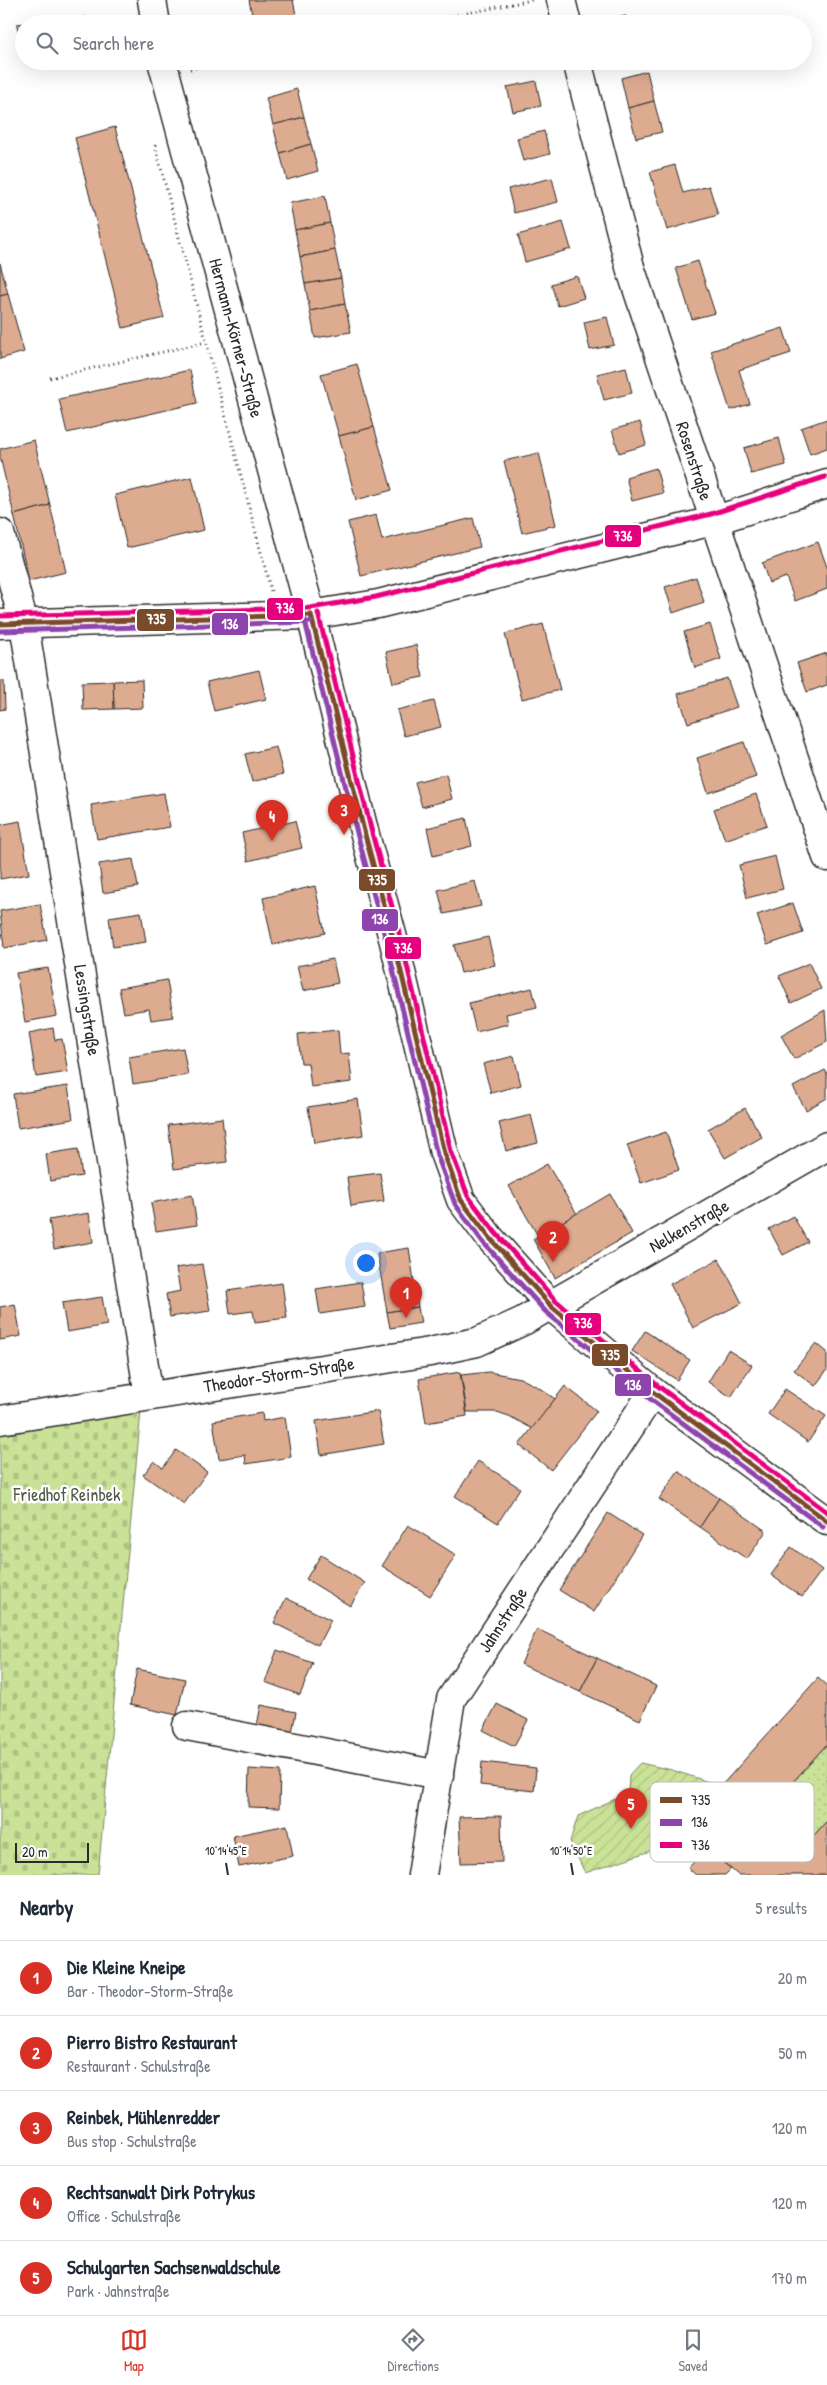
<!DOCTYPE html>
<meta charset="utf-8">
<style>
body{margin:0;font-family:"Patrick Hand",sans-serif;background:#f6f6f7;color:#1f2937}
.scale{position:absolute;left:15px;bottom:12px;width:74px;box-sizing:border-box;padding-left:5px;border:2px solid #2b2b2b;border-top:0;font-size:14px;line-height:18px;white-space:nowrap;color:#2b2b2b;-webkit-text-stroke:4px #fff;paint-order:stroke}
.you{position:absolute;left:365px;top:1262px;width:18px;height:18px;margin:-12px;border:4px solid #fff;border-radius:50%;background:#1a73e8;box-shadow:0 0 0 8px #1a73e833}
.badge{display:grid;place-items:center;width:32px;height:32px;border-radius:50%;background:#d93025;color:#fff;font-size:16px;font-weight:700}
.pin{position:absolute;translate:-50% -41px;filter:drop-shadow(0 1px 2px #0008)}
.pin::after{content:'';position:absolute;top:26px;width:18px;height:15px;background:inherit;clip-path:polygon(0 0,100% 0,50% 100%)}
.list{margin:0;padding:0;list-style:none}
h2{display:flex;justify-content:space-between;align-items:center;height:65px;margin:0;padding:0 20px;font-size:21px}
h2 small{font-size:16px;font-weight:400;color:#747a83}
.list li{display:grid;grid-template-columns:32px 1fr auto;gap:15px;align-items:center;box-sizing:border-box;height:75px;padding:0 20px;border-top:1px solid #e0e1e3}
.list b{display:block;font-size:19px;white-space:nowrap}
.list p{margin:0;font-size:16px;white-space:nowrap;color:#747a83}
.list em{font-size:16px;font-style:normal;color:#747a83}
.icon{flex:none;width:28px;height:28px;fill:none;stroke:currentColor;stroke-width:2;stroke-linecap:round;stroke-linejoin:round}
.map{position:relative;flex:none;width:827px;height:1875px;overflow:hidden}
.search{position:absolute;background:#fff;box-shadow:0 5px 20px #0002;left:15px;right:15px;top:15px;height:55px;display:flex;align-items:center;gap:12px;box-sizing:border-box;padding:0 18px;border-radius:28px;color:#747a83;font-size:19px}
.sheet{height:440px;background:#fff}
nav{display:flex;justify-content:space-around;align-items:center;box-sizing:border-box;height:70px;border-top:1px solid #e0e1e3;background:#fff;font-size:14px;color:#747a83}
nav a{display:grid;justify-items:center;gap:2px}
nav .on{color:#d93025}
.map>svg:first-child{display:block}
</style>
<div class="map">
<svg width="827" height="1875" viewBox="0 0 827 1875">
<defs>
<pattern id="grass-dots" width="8" height="8" patternUnits="userSpaceOnUse" patternTransform="scale(1.25)"><rect width="8" height="8" fill="#cae297"/><path d="M2 2h.1M6 6h.1" fill="none" stroke="#aec282" stroke-width="1.8" stroke-linecap="round"/></pattern>
<pattern id="cemetery-stones" width="16" height="16" patternUnits="userSpaceOnUse" patternTransform="scale(1.25)"><rect width="16" height="16" fill="#cae297"/><path d="M2 7V4a2 2 0 0 1 4 0v3zM10 15v-3a2 2 0 0 1 4 0v3z" fill="#aec282"/></pattern>
<pattern id="garden-furrows" width="10" height="10" patternUnits="userSpaceOnUse" patternTransform="scale(1.25)"><rect width="10" height="10" fill="#cae297"/><path d="M-1 1l2-2M0 10L10 0M9 11l2-2" fill="none" stroke="#aec282"/></pattern>
</defs>
<rect width="100%" height="100%" fill="#fff"/>
<filter id="ink" filterUnits="userSpaceOnUse"><feTurbulence type="fractalNoise" baseFrequency=".02" numOctaves="2"/><feDisplacementMap in="SourceGraphic" scale="10" xChannelSelector="R" yChannelSelector="G"/><feConvolveMatrix kernelMatrix="1 2 1 2 8 2 1 2 1" color-interpolation-filters="sRGB"/></filter>
<g filter="url(#ink)">
<polygon fill="url(#grass-dots)" stroke="#7a8661" points="827,1744 827,1821 805,1845 767,1811"/>
<polygon fill="url(#cemetery-stones)" stroke="#7a8661" points="141,1411 98,1875 0,1875 0,1434"/>
<polygon fill="url(#garden-furrows)" stroke="#7a8661" points="640,1763 672,1770 721,1786 677,1842 585,1873 570,1841 578,1816 628,1793 629,1775"/>
<g fill="#ddab90" stroke="#2b2b2b">
<polygon points="249,0 293,0 296,15 254,24"/>
<polygon points="626,16 627,24 594,24 594,21"/>
<polygon points="86,17 87,24 24,24 24,54 21,54 17,24"/>
<polygon points="647,71 654,101 628,108 621,78"/>
<polygon points="536,81 541,106 513,112 507,87"/>
<polygon points="297,89 304,117 273,125 266,98"/>
<polygon points="654,101 662,132 636,138 628,108"/>
<polygon points="304,117 311,144 280,153 273,125"/>
<polygon points="115,127 164,318 123,328 75,138"/>
<polygon points="544,131 550,154 523,161 517,138"/>
<polygon points="311,144 318,171 287,180 280,153"/>
<polygon points="675,165 683,193 709,186 718,215 667,230 650,172"/>
<polygon points="552,178 558,202 514,213 508,189"/>
<polygon points="325,196 330,223 295,230 290,203"/>
<polygon points="563,222 571,249 525,262 518,235"/>
<polygon points="330,223 335,250 300,257 295,230"/>
<polygon points="335,250 341,278 305,284 300,257"/>
<polygon points="698,261 715,313 692,319 676,268"/>
<polygon points="0,263 8,294 0,296"/>
<polygon points="577,276 584,298 558,306 551,284"/>
<polygon points="341,278 345,304 310,311 305,284"/>
<polygon points="8,294 24,352 0,359 0,296"/>
<polygon points="345,304 351,332 315,338 310,311"/>
<polygon points="607,317 614,345 590,350 584,322"/>
<polygon points="783,328 791,353 739,370 750,404 730,410 711,351"/>
<polygon points="357,364 374,427 339,436 321,374"/>
<polygon points="626,367 632,393 604,400 597,374"/>
<polygon points="190,370 197,403 67,433 59,399"/>
<polygon points="827,419 827,448 810,454 801,428"/>
<polygon points="640,422 646,445 619,453 612,430"/>
<polygon points="374,427 392,490 356,500 339,436"/>
<polygon points="779,438 786,465 751,474 744,448"/>
<polygon points="34,440 50,505 14,515 0,457 0,449"/>
<polygon points="539,453 556,525 522,533 504,461"/>
<polygon points="656,468 663,493 632,501 626,477"/>
<polygon points="192,477 204,530 127,548 115,495"/>
<polygon points="50,505 66,572 29,581 14,515"/>
<polygon points="376,515 382,540 473,518 480,547 361,576 348,522"/>
<polygon points="818,542 827,567 827,589 795,601 786,577 769,583 762,563"/>
<polygon points="696,577 704,602 673,613 665,587"/>
<polygon points="543,624 560,690 522,699 505,634"/>
<polygon points="710,624 721,659 695,668 684,632"/>
<polygon points="416,645 423,677 393,683 386,652"/>
<polygon points="827,653 827,685 807,692 797,663"/>
<polygon points="259,670 266,699 214,711 207,682"/>
<polygon points="727,678 737,707 688,723 678,694"/>
<polygon points="142,680 143,708 114,709 113,681"/>
<polygon points="0,681 4,681 5,709 0,710"/>
<polygon points="113,681 114,709 83,710 82,682"/>
<polygon points="434,701 441,727 404,736 397,710"/>
<polygon points="744,742 756,777 708,793 697,758"/>
<polygon points="276,747 283,774 252,782 245,754"/>
<polygon points="446,774 452,799 422,807 415,782"/>
<polygon points="164,793 170,827 97,839 91,805"/>
<polygon points="756,794 767,825 725,840 714,809"/>
<polygon points="466,818 472,846 433,856 427,828"/>
<polygon points="20,821 29,874 0,879 0,825"/>
<polygon points="295,821 302,848 248,861 242,833"/>
<polygon points="775,856 783,889 747,898 739,865"/>
<polygon points="133,859 138,887 103,893 99,864"/>
<polygon points="475,881 481,906 444,914 438,890"/>
<polygon points="315,886 325,933 273,945 263,898"/>
<polygon points="793,903 803,933 767,945 757,915"/>
<polygon points="40,904 47,940 4,948 0,911"/>
<polygon points="141,912 146,942 113,947 109,917"/>
<polygon points="488,937 495,965 461,973 454,945"/>
<polygon points="333,959 338,983 303,991 297,966"/>
<polygon points="809,963 821,989 791,1003 779,976"/>
<polygon points="48,968 57,1016 25,1022 16,973"/>
<polygon points="167,980 173,1017 151,1020 149,1009 124,1013 119,988"/>
<polygon points="532,988 537,1007 506,1014 508,1024 476,1032 469,1003"/>
<polygon points="825,1010 827,1042 794,1059 781,1035"/>
<polygon points="53,1028 55,1040 62,1039 68,1072 36,1077 29,1033"/>
<polygon points="338,1030 340,1054 349,1053 352,1082 311,1087 308,1063 301,1063 298,1034"/>
<polygon points="183,1048 188,1075 133,1084 129,1057"/>
<polygon points="514,1056 521,1085 491,1093 483,1064"/>
<polygon points="825,1070 827,1073 827,1098 806,1110 793,1087"/>
<polygon points="68,1086 73,1119 18,1128 13,1094"/>
<polygon points="358,1099 363,1135 314,1143 308,1107"/>
<polygon points="745,1108 762,1137 725,1158 708,1129"/>
<polygon points="531,1115 538,1143 506,1151 499,1123"/>
<polygon points="222,1118 227,1162 174,1169 168,1125"/>
<polygon points="666,1132 679,1170 641,1183 627,1145"/>
<polygon points="78,1149 82,1176 50,1181 46,1154"/>
<polygon points="547,1164 577,1214 538,1236 509,1186"/>
<polygon points="380,1173 384,1201 351,1206 347,1177"/>
<polygon points="610,1194 632,1233 555,1278 533,1239"/>
<polygon points="192,1195 197,1225 156,1231 151,1203"/>
<polygon points="89,1213 93,1242 54,1249 49,1220"/>
<polygon points="793,1216 808,1242 783,1255 769,1229"/>
<polygon points="409,1248 418,1307 387,1312 377,1253"/>
<polygon points="719,1259 742,1303 693,1328 670,1284"/>
<polygon points="202,1264 210,1311 170,1317 166,1294 180,1291 176,1268"/>
<polygon points="361,1282 365,1307 320,1314 316,1289"/>
<polygon points="282,1283 287,1318 255,1322 253,1311 230,1314 227,1291"/>
<polygon points="102,1297 107,1325 67,1332 62,1303"/>
<polygon points="15,1304 21,1336 0,1340 0,1307"/>
<polygon points="418,1307 421,1323 390,1328 387,1312"/>
<polygon points="645,1331 690,1360 677,1380 632,1351"/>
<polygon points="816,1343 827,1352 827,1370 815,1386 794,1370"/>
<polygon points="728,1350 752,1365 731,1397 708,1382"/>
<polygon points="460,1372 467,1416 426,1423 419,1379"/>
<polygon points="489,1372 520,1378 538,1387 555,1399 533,1429 509,1416 497,1412 467,1412 461,1375"/>
<polygon points="565,1386 597,1411 551,1470 519,1445"/>
<polygon points="785,1389 826,1416 808,1442 768,1414"/>
<polygon points="378,1411 384,1444 321,1455 316,1421"/>
<polygon points="262,1413 263,1421 285,1417 291,1457 246,1464 245,1455 219,1459 213,1421"/>
<polygon points="176,1450 207,1472 184,1504 143,1475 154,1461 163,1468"/>
<polygon points="478,1461 520,1488 498,1523 455,1496"/>
<polygon points="678,1471 719,1498 700,1527 659,1499"/>
<polygon points="719,1498 766,1531 747,1559 700,1527"/>
<polygon points="608,1513 642,1535 594,1612 559,1590"/>
<polygon points="408,1525 456,1555 430,1596 382,1566"/>
<polygon points="791,1547 822,1570 802,1597 771,1575"/>
<polygon points="321,1555 365,1583 350,1606 306,1579"/>
<polygon points="286,1598 331,1620 318,1645 274,1623"/>
<polygon points="537,1629 597,1658 580,1692 521,1664"/>
<polygon points="277,1650 313,1663 300,1695 265,1682"/>
<polygon points="597,1658 656,1686 640,1720 580,1692"/>
<polygon points="137,1669 185,1679 177,1715 130,1705"/>
<polygon points="818,1678 827,1686 827,1744 767,1811 805,1845 827,1821 827,1875 738,1875 703,1845 740,1804 721,1786"/>
<polygon points="497,1704 528,1720 514,1746 483,1730"/>
<polygon points="261,1705 296,1712 290,1743 255,1736"/>
<polygon points="482,1762 536,1768 534,1791 480,1785"/>
<polygon points="249,1769 280,1771 279,1808 248,1807"/>
<polygon points="501,1816 502,1862 461,1863 459,1817"/>
<polygon points="287,1825 293,1856 239,1867 233,1836"/>
<polygon points="707,1849 731,1869 725,1875 696,1875 688,1868"/>
</g>
<g fill="none" stroke-linecap="round" stroke-linejoin="round">
<g stroke="#2b2b2b" stroke-width="31">
<g id="minor">
<polyline points="152,0 156,24"/>
<polyline points="561,0 567,24"/>
<polyline points="162,61 311,615 364,831 394,942 444,1153 461,1200 489,1237 550,1305 653,1392 827,1521"/>
<polyline points="577,61 630,267 827,857"/>
<polyline points="0,533 24,624 149,1396"/>
<polyline points="0,624 311,615 378,604 713,521 827,484"/>
<polyline points="0,1420 430,1352 477,1342 523,1321 827,1146"/>
<polyline points="187,1726 439,1775"/>
<polyline points="422,1875 451,1699 653,1392"/>
</g>
</g>
<g stroke="#2b2b2b" stroke-width="3" stroke-dasharray="1 4" stroke-linecap="butt">
<polyline points="413,24 532,0"/>
<polyline points="190,69 226,61"/>
<polyline points="155,145 271,591"/>
<polyline points="50,378 206,342"/>
</g>
<use href="#minor" stroke="#fff" stroke-width="28"/>
<g stroke="#fff" stroke-width="9">
<g id="bus-1">
<polyline points="311,615 364,831 394,942 444,1153 461,1200 489,1237 550,1305 653,1392 827,1521"/>
<polyline points="0,624 311,615"/>
</g>
</g>
<g stroke="#fff" stroke-width="9">
<g id="bus-2">
<polyline points="304,617 357,833 387,944 437,1155 455,1204 483,1242 545,1311 649,1398 823,1527"/>
<polyline points="0,631 311,622"/>
</g>
</g>
<g stroke="#fff" stroke-width="9">
<g id="bus-3">
<polyline points="318,613 371,829 401,940 451,1151 468,1196 495,1232 555,1300 658,1386 827,1512"/>
<polyline points="0,616 310,608 376,597 711,514 825,477"/>
</g>
</g>
<use href="#bus-1" stroke="#7a4b2a" stroke-width="5"/>
<use href="#bus-2" stroke="#8e44ad" stroke-width="5"/>
<use href="#bus-3" stroke="#e5007d" stroke-width="5"/>
</g>
</g>
<path fill="none" stroke="#2b2b2b" stroke-width="2" d="M226,1863L228,1875M571,1863L573,1875"/>
<g text-anchor="middle" stroke-width="5" stroke-linejoin="round" paint-order="stroke">
<g font-size="18" fill="#2b2b2b" stroke="#fff">
<text transform="translate(236 338) rotate(75)" y="6">Hermann-Körner-Straße</text>
<text transform="translate(694 461) rotate(72)" y="6">Rosenstraße</text>
<text transform="translate(87 1010) rotate(81)" y="6">Lessingstraße</text>
<text transform="translate(689 1226) rotate(-30)" y="6">Nelkenstraße</text>
<text transform="translate(279 1375) rotate(-9)" y="6">Theodor-Storm-Straße</text>
<text transform="translate(503 1620) rotate(-57)" y="6">Jahnstraße</text>
</g>
<g font-size="18" fill="#535946" stroke="#fff">
<text x="67" y="1501">Friedhof Reinbek</text>
</g>
</g>
<rect x="650" y="1782" width="164" height="80" rx="8" fill="#fff" stroke="#bfbfbf" stroke-width="1"/>
<rect x="660" y="1797" width="22" height="6" fill="#7a4b2a"/>
<rect x="660" y="1819" width="22" height="7" fill="#8e44ad"/>
<rect x="660" y="1842" width="22" height="6" fill="#e5007d"/>
<g font-size="14" fill="#2b2b2b">
<text x="691" y="1805">735</text>
<text x="691" y="1827">136</text>
<text x="691" y="1850">736</text>
</g>
<g font-size="12" text-anchor="middle" fill="#2b2b2b" stroke="#fff" stroke-width="5" stroke-linejoin="round" paint-order="stroke">
<text x="226" y="1855">10°14'45"E</text>
<text x="571" y="1855">10°14'50"E</text>
</g>
<g stroke="#fff" stroke-width="2">
<rect x="604" y="524" width="38" height="24" rx="5" fill="#e5007d"/>
<rect x="266" y="597" width="38" height="24" rx="5" fill="#e5007d"/>
<rect x="136" y="608" width="39" height="24" rx="5" fill="#7a4b2a"/>
<rect x="211" y="612" width="38" height="24" rx="5" fill="#8e44ad"/>
<rect x="358" y="868" width="38" height="24" rx="5" fill="#7a4b2a"/>
<rect x="361" y="908" width="38" height="24" rx="5" fill="#8e44ad"/>
<rect x="384" y="936" width="38" height="24" rx="5" fill="#e5007d"/>
<rect x="564" y="1312" width="38" height="24" rx="5" fill="#e5007d"/>
<rect x="591" y="1343" width="38" height="24" rx="5" fill="#7a4b2a"/>
<rect x="614" y="1373" width="38" height="24" rx="5" fill="#8e44ad"/>
</g>
<g font-size="14" text-anchor="middle" font-weight="bold" fill="#fff">
<text x="623" y="541">736</text>
<text x="285" y="613">736</text>
<text x="156" y="624">735</text>
<text x="230" y="629">136</text>
<text x="377" y="885">735</text>
<text x="380" y="924">136</text>
<text x="403" y="953">736</text>
<text x="583" y="1328">736</text>
<text x="610" y="1360">735</text>
<text x="633" y="1390">136</text>
</g>
</svg>
<div class="scale">20 m</div>
<div class="you"></div>
<div class="pin badge" style="left:406px;top:1318px">1</div>
<div class="pin badge" style="left:553px;top:1262px">2</div>
<div class="pin badge" style="left:344px;top:835px">3</div>
<div class="pin badge" style="left:272px;top:841px">4</div>
<div class="pin badge" style="left:631px;top:1829px">5</div>
<div class="search"><svg class="icon" aria-label="search" viewBox="0 0 24 24"><circle cx="10" cy="10" r="6"/><path d="M15 15l6 6"/></svg>Search here</div>
</div>
<section class="sheet">
<h2>Nearby<small>5 results</small></h2>
<ul class="list">
<li><span class="badge">1</span><div><b>Die Kleine Kneipe</b><p>Bar · Theodor-Storm-Straße</p></div><em>20 m</em></li>
<li><span class="badge">2</span><div><b>Pierro Bistro Restaurant</b><p>Restaurant · Schulstraße</p></div><em>50 m</em></li>
<li><span class="badge">3</span><div><b>Reinbek, Mühlenredder</b><p>Bus stop · Schulstraße</p></div><em>120 m</em></li>
<li><span class="badge">4</span><div><b>Rechtsanwalt Dirk Potrykus</b><p>Office · Schulstraße</p></div><em>120 m</em></li>
<li><span class="badge">5</span><div><b>Schulgarten Sachsenwaldschule</b><p>Park · Jahnstraße</p></div><em>170 m</em></li>
</ul>
</section>
<nav>
<a class="on"><svg class="icon" aria-label="map" viewBox="0 0 24 24"><path d="M3 6l6-2 6 2 6-2v14l-6 2-6-2-6 2zM9 4v14M15 6v14"/></svg>Map</a>
<a><svg class="icon" aria-label="directions" viewBox="0 0 24 24"><path d="M12 3l9 9-9 9-9-9zM9 14v-3h6M13 9l2 2-2 2"/></svg>Directions</a>
<a><svg class="icon" aria-label="saved" viewBox="0 0 24 24"><path d="M7 4h10v16l-5-4-5 4z"/></svg>Saved</a>
</nav>
